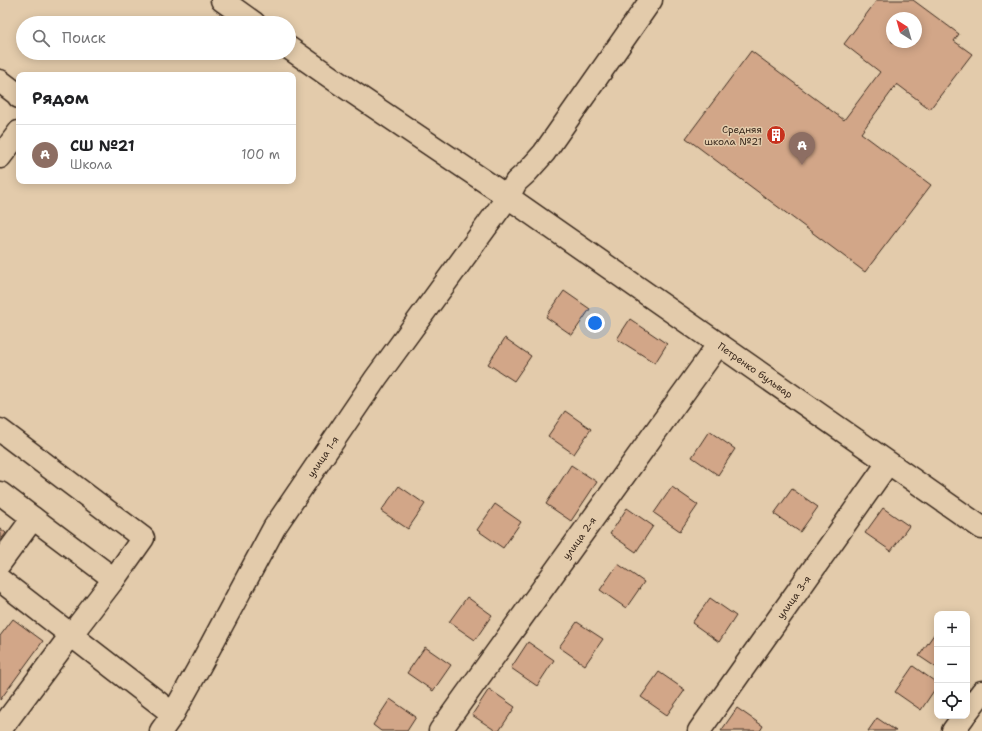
<!DOCTYPE html>
<html lang="ru">
<meta charset="utf-8">
<style>
body{margin:0;font-family:"Shantell Sans",sans-serif;background:#f2f2f2;color:#202124}
.controls{position:absolute;right:12px;bottom:12px;display:grid;overflow:hidden;border-radius:8px;box-shadow:0 2px 10px #0003}
.controls button{width:36px;height:36px;display:grid;place-items:center;padding:0;border:0;border-bottom:1px solid #e0e0e0;background:#fff;color:#202124;font:20px sans-serif}
.compass{position:absolute;left:886px;top:12px;width:36px;height:36px;border-radius:50%;background:#fff;box-shadow:0 2px 10px #0003;rotate:323deg}
.you{position:absolute;left:595px;top:323px;width:14px;height:14px;margin:-10px;border:3px solid #fff;border-radius:50%;background:#1a73e8;box-shadow:0 0 0 6px #1a73e833}
.badge{display:grid;place-items:center;width:26px;height:26px;border-radius:50%;background:#2563eb;color:#fff;font-size:13px;font-weight:700}
.pin{position:absolute;translate:-50% -33px;filter:drop-shadow(0 1px 2px #0008)}
.pin::after{content:'';position:absolute;top:21px;width:14px;height:12px;background:inherit;clip-path:polygon(0 0,100% 0,50% 100%)}
.list{margin:0;padding:0;list-style:none}
h2{display:flex;justify-content:space-between;align-items:center;height:52px;margin:0;padding:0 16px;font-size:17px}
h2 small{font-size:13px;font-weight:400;color:#757577}
.list li{display:grid;grid-template-columns:26px 1fr auto;gap:12px;align-items:center;box-sizing:border-box;height:60px;padding:0 16px;border-top:1px solid #e0e0e0}
.list b{display:block;font-size:15px;white-space:nowrap}
.list p{margin:0;font-size:13px;white-space:nowrap;color:#757577}
.list em{font-size:13px;font-style:normal;color:#757577}
.icon{flex:none;width:22px;height:22px;fill:none;stroke:currentColor;stroke-width:2;stroke-linecap:round;stroke-linejoin:round}
.map{position:relative;flex:none;width:982px;height:731px;overflow:hidden}
.search{position:absolute;background:#fff;box-shadow:0 2px 10px #0003;left:16px;top:16px;width:280px;height:44px;display:flex;align-items:center;gap:10px;box-sizing:border-box;padding:0 14px;border-radius:22px;color:#757577;font-size:15px}
.panel{position:absolute;background:#fff;box-shadow:0 2px 10px #0003;left:16px;top:72px;width:280px;height:112px;border-radius:8px}
.map>svg:first-child{display:block}
</style>
<div class="map">
<svg width="982" height="731" viewBox="0 0 982 731">
<rect width="100%" height="100%" fill="#e3cbab"/>
<filter id="ink" filterUnits="userSpaceOnUse"><feTurbulence type="fractalNoise" baseFrequency=".025" numOctaves="2"/><feDisplacementMap in="SourceGraphic" scale="8" xChannelSelector="R" yChannelSelector="G"/><feConvolveMatrix kernelMatrix="1 2 1 2 8 2 1 2 1" color-interpolation-filters="sRGB"/></filter>
<g filter="url(#ink)">
<g fill="#d2a688" stroke="#3b2a1e" fill-rule="evenodd">
<path d="M877,0H913L959,34L954,41L972,54L930,109L897,84L861,133L931,185L865,272L686,138L751,51L844,120L880,72L844,44ZM892,18H916V42H892Z"/>
<polygon points="564,291 590,309 572,335 546,317"/>
<polygon points="630,319 667,344 655,363 617,339"/>
<polygon points="505,338 531,356 514,381 488,364"/>
<polygon points="565,411 591,429 574,454 548,436"/>
<polygon points="709,431 735,449 718,475 692,457"/>
<polygon points="571,465 597,482 571,521 546,504"/>
<polygon points="399,486 425,504 408,529 381,511"/>
<polygon points="672,487 698,505 680,531 654,513"/>
<polygon points="792,489 818,507 800,532 774,514"/>
<polygon points="495,504 521,522 503,548 477,530"/>
<polygon points="627,508 653,526 636,552 610,534"/>
<polygon points="883,508 909,526 891,551 865,533"/>
<polygon points="0,528 6,533 0,541"/>
<polygon points="618,564 644,582 626,608 600,590"/>
<polygon points="467,597 492,615 475,640 449,622"/>
<polygon points="710,598 736,616 719,642 692,623"/>
<polygon points="13,619 43,641 0,700 0,636"/>
<polygon points="577,622 603,639 585,665 559,647"/>
<polygon points="937,630 937,668 919,656"/>
<polygon points="528,642 554,660 537,686 511,668"/>
<polygon points="425,647 451,665 433,691 407,673"/>
<polygon points="913,666 937,683 937,686 921,710 895,692"/>
<polygon points="659,672 685,690 667,715 641,697"/>
<polygon points="489,689 515,707 499,731 496,731 472,715"/>
<polygon points="390,699 416,717 407,731 381,731 373,725"/>
<polygon points="737,708 763,726 760,731 721,731"/>
<polygon points="877,718 896,731 868,731"/>
</g>
<g fill="none" stroke-linecap="round" stroke-linejoin="round">
<g stroke="#3b2a1e" stroke-width="25">
<g id="minor">
<polyline points="222,0 254,23"/>
<path id="s1" d="M651,0L544,153L527,172L516,182L508,197L982,528"/>
<polyline points="0,81 17,94 19,97"/>
<polyline points="0,157 19,132"/>
<polyline points="0,430 143,538 114,579"/>
<polyline points="0,493 33,518 0,563"/>
<polyline points="33,518 114,579 71,635 173,714"/>
<polyline points="0,580 71,635 0,730"/>
<polyline points="967,712 982,692"/>
<path id="s2" d="M161,731L173,714L202,662L274,528L376,378L508,197L339,83L289,48"/>
<path id="s3" d="M440,731L718,345"/>
<path id="s4" d="M699,731L888,463"/>
<polyline points="953,731 964,716"/>
</g>
</g>
<use href="#minor" stroke="#e3cbab" stroke-width="22"/>
</g>
</g>
<defs>
<g id="building-disc" transform="scale(1)"><circle r="9.5" fill="#c8321e" stroke="#e3cbab"/><path d="M-4-6H4V6H1V3H-1V6H-4ZM-2.5-4.3h1.7v1.8h-1.7ZM.8-4.3h1.7v1.8H.8ZM-2.5-1h1.7V.8h-1.7ZM.8-1h1.7V.8H.8Z" fill="#fff"/></g>
</defs>
<g fill-rule="evenodd">
<use href="#building-disc" x="776" y="135"/>
</g>
<g text-anchor="middle" stroke-width="3" stroke-linejoin="round" paint-order="stroke">
<g font-size="10" fill="#3b2a1e" stroke="#e3cbab" text-anchor="end">
<text x="762" y="133">Средняя<tspan x="762" dy="12">школа №21</tspan></text>
</g>
<g font-size="10" fill="#3b2a1e" stroke="#e3cbab">
<text dy="4" stroke="none"><textPath href="#s1" startOffset="546">Петренко бульвар</textPath></text>
<text dy="4" stroke="none"><textPath href="#s2" startOffset="319">улица 1-я</textPath></text>
<text dy="4" stroke="none"><textPath href="#s3" startOffset="238">улица 2-я</textPath></text>
<text dy="4" stroke="none"><textPath href="#s4" startOffset="164">улица 3-я</textPath></text>
</g>
</g>
</svg>
<div class="controls">
<button>+</button>
<button>−</button>
<button><svg class="icon" aria-label="locate" viewBox="0 0 24 24"><circle cx="12" cy="12" r="6"/><path d="M12 2v4M12 18v4M2 12h4M18 12h4"/></svg></button>
</div>
<svg class="compass" viewBox="-18 -18 36 36"><path d="M0-13l5 13h-10z" fill="#e53935"/><path d="M0 13l5-13h-10z" fill="#757577"/></svg>
<div class="you"></div>
<div class="pin badge" style="left:802px;top:165px;background:#8d6e63">A</div>
<div class="search"><svg class="icon" aria-label="search" viewBox="0 0 24 24"><circle cx="10" cy="10" r="6"/><path d="M15 15l6 6"/></svg>Поиск</div>
<section class="panel">
<h2>Рядом<small></small></h2>
<ul class="list">
<li><span class="badge" style="background:#8d6e63">A</span><div><b>СШ №21</b><p>Школа</p></div><em>100 m</em></li>
</ul>
</section>
</div>
